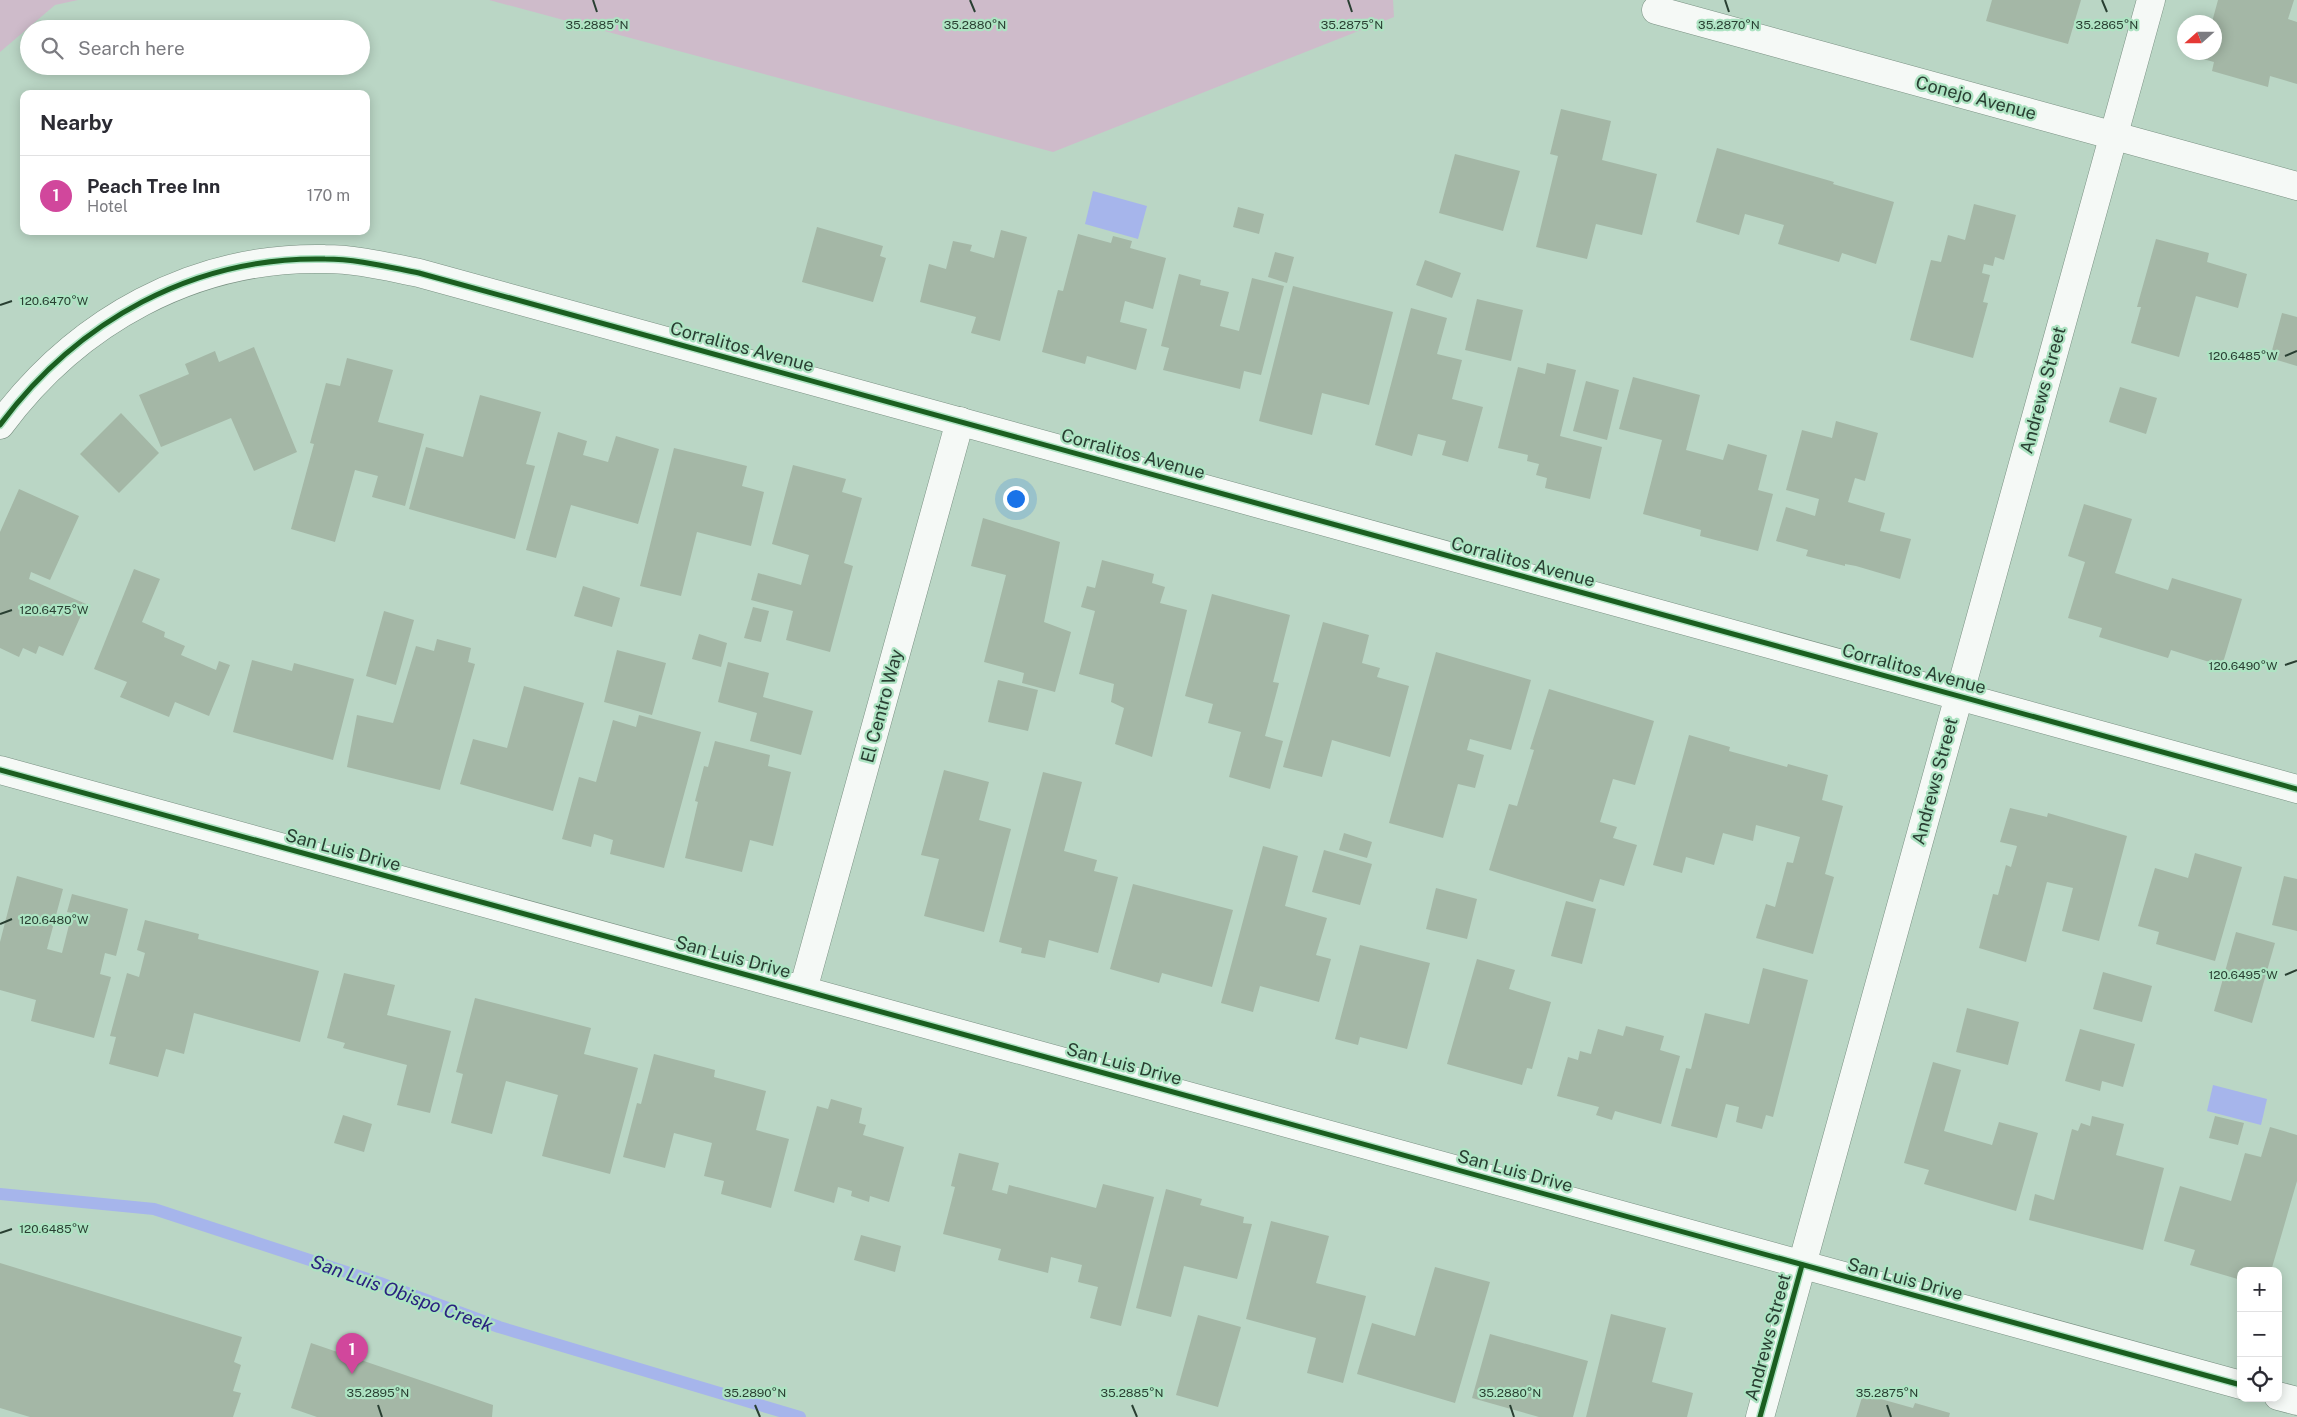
<!DOCTYPE html>
<meta charset="utf-8">
<style>
body{margin:0;font-family:"Public Sans",sans-serif;background:#f7f7f7;color:#2b2b33}
.controls{position:absolute;right:15px;bottom:15px;display:grid;overflow:hidden;border-radius:10px;box-shadow:0 2px 12px #0003}
.controls button{width:45px;height:45px;display:grid;place-items:center;padding:0;border:0;border-bottom:1px solid #e1e1e2;background:#fff;color:#2b2b33;font:25px sans-serif}
.compass{position:absolute;left:2177px;top:15px;width:45px;height:45px;border-radius:50%;background:#fff;box-shadow:0 2px 12px #0003;rotate:249deg}
.you{position:absolute;left:1015px;top:498px;width:18px;height:18px;margin:-12px;border:4px solid #fff;border-radius:50%;background:#1a73e8;box-shadow:0 0 0 8px #1a73e833}
.badge{display:grid;place-items:center;width:32px;height:32px;border-radius:50%;background:#2563eb;color:#fff;font-size:16px;font-weight:700}
.pin{position:absolute;translate:-50% -41px;filter:drop-shadow(0 1px 2px #0008)}
.pin::after{content:'';position:absolute;top:26px;width:18px;height:15px;background:inherit;clip-path:polygon(0 0,100% 0,50% 100%)}
.list{margin:0;padding:0;list-style:none}
h2{display:flex;justify-content:space-between;align-items:center;height:65px;margin:0;padding:0 20px;font-size:21px}
h2 small{font-size:16px;font-weight:400;color:#7c7c81}
.list li{display:grid;grid-template-columns:32px 1fr auto;gap:15px;align-items:center;box-sizing:border-box;height:80px;padding:0 20px;border-top:1px solid #e1e1e2}
.list b{display:block;font-size:19px;white-space:nowrap}
.list p{margin:0;font-size:16px;white-space:nowrap;color:#7c7c81}
.list em{font-size:16px;font-style:normal;color:#7c7c81}
.icon{flex:none;width:28px;height:28px;fill:none;stroke:currentColor;stroke-width:2;stroke-linecap:round;stroke-linejoin:round}
.map{position:relative;flex:none;width:2297px;height:1417px;overflow:hidden}
.search{position:absolute;background:#fff;box-shadow:0 2px 12px #0003;left:20px;top:20px;width:350px;height:55px;display:flex;align-items:center;gap:12px;box-sizing:border-box;padding:0 18px;border-radius:28px;color:#7c7c81;font-size:19px}
.panel{position:absolute;background:#fff;box-shadow:0 2px 12px #0003;left:20px;top:90px;width:350px;height:145px;border-radius:10px}
.map>svg:first-child{display:block}
</style>
<div class="map">
<svg width="2297" height="1417" viewBox="0 0 2297 1417">
<rect width="100%" height="100%" fill="#bad6c5"/>
<g fill="#cebbca">
<polygon points="0,0 78,0 55,5 0,52"/>
<polygon points="489,0 1393,0 1394,17 1053,152"/>
</g>
<g fill="#a6b5eb">
<polygon points="1093,191 1147,206 1138,239 1085,224"/>
<polygon points="2213,1085 2267,1099 2261,1125 2207,1111"/>
</g>
<g fill="none" stroke-linecap="round" stroke-linejoin="round">
<polyline stroke="#a6b5eb" stroke-width="12" points="0,1194 154,1209 380,1283 499,1327 800,1417"/>
</g>
<g fill="#a4b7a6">
<polygon points="1992,0 2081,0 2068,44 1986,21"/>
<polygon points="2218,0 2294,0 2288,19 2297,22 2297,84 2270,76 2268,87 2212,71 2214,62 2203,59 2204,52 2214,52 2214,22 2212,22"/>
<polygon points="1561,109 1611,121 1602,160 1657,174 1642,235 1596,224 1587,259 1536,247 1558,156 1550,154"/>
<polygon points="1717,148 1834,182 1833,184 1894,202 1876,264 1842,253 1839,262 1778,244 1784,225 1745,214 1739,235 1696,222"/>
<polygon points="1455,154 1520,171 1503,231 1439,213"/>
<polygon points="1974,204 2016,215 2004,260 1995,257 1993,266 1984,264 1982,273 1990,275 1983,302 1988,303 1973,358 1910,340 1931,260 1941,262 1948,235 1965,240"/>
<polygon points="1238,207 1264,214 1259,234 1233,227"/>
<polygon points="817,227 883,246 880,256 886,258 873,302 802,282"/>
<polygon points="1001,230 1027,237 1000,341 971,333 976,317 920,302 929,264 946,269 953,241 972,245 970,251 994,258"/>
<polygon points="1078,234 1111,243 1113,236 1132,241 1130,248 1166,258 1153,309 1125,301 1120,322 1147,329 1136,370 1087,356 1085,364 1042,352 1058,290 1063,291"/>
<polygon points="2156,239 2209,253 2207,262 2247,274 2238,308 2196,296 2179,357 2131,343 2141,307 2137,307"/>
<polygon points="1275,252 1294,257 1287,283 1268,277"/>
<polygon points="1425,260 1461,273 1452,298 1416,285"/>
<polygon points="1179,274 1201,280 1200,285 1229,292 1220,326 1239,331 1252,278 1284,286 1261,375 1244,371 1240,389 1163,370 1169,348 1161,346"/>
<polygon points="1293,286 1393,312 1369,405 1322,393 1312,435 1259,421"/>
<polygon points="1477,299 1523,310 1511,361 1465,350"/>
<polygon points="1411,308 1447,318 1437,354 1462,360 1452,399 1483,407 1468,462 1442,455 1446,441 1418,434 1412,456 1375,445"/>
<polygon points="2282,313 2297,317 2297,366 2270,358"/>
<polygon points="254,347 297,452 254,471 231,418 161,447 139,395 189,374 185,364 215,351 219,362"/>
<polygon points="347,358 393,370 378,422 424,434 405,506 372,497 378,476 355,470 335,542 291,529 314,444 310,443 326,383 340,386"/>
<polygon points="1547,363 1576,370 1560,436 1602,447 1590,499 1545,488 1547,478 1536,475 1539,464 1527,461 1528,455 1498,448 1518,367 1545,374"/>
<polygon points="1633,377 1700,395 1686,450 1723,460 1728,444 1767,455 1758,490 1773,494 1758,551 1700,536 1701,530 1643,514 1662,440 1619,429"/>
<polygon points="1586,381 1619,390 1607,440 1573,431"/>
<polygon points="2120,387 2157,398 2146,434 2109,422"/>
<polygon points="480,395 541,412 526,464 535,466 515,539 409,509 426,447 463,457"/>
<polygon points="121,413 159,453 119,493 80,454"/>
<polygon points="1836,421 1878,433 1865,481 1855,478 1848,502 1885,513 1880,531 1911,539 1900,579 1856,566 1845,564 1845,566 1806,556 1808,550 1776,541 1786,507 1815,516 1819,499 1786,490 1802,430 1832,438"/>
<polygon points="558,432 587,441 583,455 608,462 616,436 659,449 638,524 571,505 556,558 526,550"/>
<polygon points="674,448 747,466 742,486 764,492 751,546 697,532 681,596 640,586"/>
<polygon points="793,465 846,479 842,492 862,498 844,563 853,566 830,652 786,640 793,611 751,600 758,573 801,585 809,555 772,544"/>
<polygon points="19,489 79,516 50,580 31,572 29,579 86,604 63,656 39,646 36,654 23,648 19,657 0,648 0,532"/>
<polygon points="2084,504 2132,519 2115,573 2168,590 2172,578 2242,599 2222,666 2171,650 2168,658 2099,637 2102,628 2068,618 2085,562 2068,556"/>
<polygon points="983,518 1060,542 1044,622 1071,632 1055,692 1022,683 1024,673 984,662 1006,575 971,566"/>
<polygon points="1102,560 1154,574 1152,583 1165,587 1160,603 1187,610 1152,757 1115,744 1124,708 1111,702 1114,684 1079,674 1095,611 1081,607 1087,586 1095,588"/>
<polygon points="134,569 160,579 142,622 165,632 164,637 185,646 181,655 216,670 219,661 230,665 209,716 175,702 169,717 120,697 127,682 94,669"/>
<polygon points="583,586 620,598 612,627 574,616"/>
<polygon points="1212,594 1290,615 1273,682 1279,683 1265,736 1283,741 1270,789 1229,777 1241,732 1208,723 1213,704 1185,696"/>
<polygon points="753,607 769,611 761,642 744,638"/>
<polygon points="384,611 414,620 396,685 366,676"/>
<polygon points="1323,622 1369,635 1362,663 1380,668 1377,677 1409,686 1390,757 1332,740 1322,777 1283,767"/>
<polygon points="699,634 727,643 721,667 692,659"/>
<polygon points="437,639 471,648 468,662 475,664 440,790 347,767 357,715 393,723 416,646 434,651"/>
<polygon points="617,650 666,663 652,715 604,702"/>
<polygon points="1436,652 1531,680 1511,750 1470,739 1467,750 1484,755 1475,788 1458,784 1443,838 1389,823"/>
<polygon points="252,660 292,671 294,663 354,679 333,760 233,732"/>
<polygon points="728,662 769,673 763,697 813,711 801,755 750,741 757,713 718,702"/>
<polygon points="998,680 1038,690 1028,731 988,722"/>
<polygon points="524,686 584,703 553,811 460,784 473,739 507,748"/>
<polygon points="1549,689 1654,721 1635,785 1613,779 1600,822 1617,827 1613,838 1637,845 1624,886 1600,879 1593,902 1489,870 1509,804 1517,806 1534,750 1530,749"/>
<polygon points="639,715 701,732 664,868 610,854 613,840 594,834 591,847 562,839 579,777 596,782 613,720 636,727"/>
<polygon points="1689,735 1730,747 1729,751 1787,767 1788,764 1828,775 1822,800 1843,806 1825,874 1834,877 1813,954 1756,938 1766,904 1775,907 1787,862 1793,863 1800,837 1756,825 1753,841 1723,833 1714,865 1686,857 1682,873 1653,865"/>
<polygon points="715,741 770,755 768,766 791,772 773,846 750,840 742,872 685,858 698,802 695,801 704,766 708,767"/>
<polygon points="944,770 989,782 979,820 1011,829 984,932 924,916 939,859 921,855"/>
<polygon points="1043,772 1082,782 1064,851 1097,860 1094,871 1118,877 1098,953 1049,940 1045,958 1021,953 1022,948 999,942"/>
<polygon points="2010,808 2047,817 2048,813 2127,836 2099,941 2062,931 2073,888 2047,882 2026,962 1979,948 1993,894 1998,895 2006,865 2011,867 2017,846 2000,842"/>
<polygon points="1344,833 1372,842 1367,858 1339,850"/>
<polygon points="1263,846 1298,856 1285,906 1327,918 1316,955 1331,959 1319,1002 1260,986 1253,1012 1221,1003"/>
<polygon points="1324,850 1372,864 1360,905 1312,892"/>
<polygon points="2195,853 2242,867 2215,961 2156,944 2159,932 2138,926 2155,868 2188,878"/>
<polygon points="17,876 63,889 47,949 62,953 72,913 67,912 72,894 128,909 116,956 105,953 100,974 111,977 94,1038 31,1021 36,1000 0,990 0,942"/>
<polygon points="2284,876 2297,879 2297,931 2272,925"/>
<polygon points="1133,884 1233,910 1212,987 1162,973 1159,983 1110,969"/>
<polygon points="1436,888 1477,899 1467,939 1426,929"/>
<polygon points="1566,901 1596,909 1582,964 1551,956"/>
<polygon points="145,920 199,934 198,939 319,971 300,1042 194,1013 184,1054 166,1049 158,1077 109,1064 116,1037 110,1036 127,973 139,977 145,953 137,950"/>
<polygon points="2236,932 2275,943 2252,1023 2214,1011"/>
<polygon points="1360,945 1430,963 1407,1049 1360,1037 1358,1045 1335,1039"/>
<polygon points="1477,959 1515,970 1509,989 1551,1002 1532,1069 1527,1068 1522,1085 1447,1064"/>
<polygon points="1763,968 1808,980 1773,1117 1766,1115 1762,1129 1736,1122 1739,1107 1726,1104 1717,1138 1671,1126 1686,1068 1691,1069 1705,1013 1749,1024"/>
<polygon points="2103,972 2152,986 2142,1022 2093,1009"/>
<polygon points="344,973 395,985 387,1015 451,1031 430,1113 397,1105 407,1065 343,1048 345,1043 327,1038"/>
<polygon points="475,998 591,1028 584,1054 638,1068 610,1174 542,1156 558,1095 506,1081 492,1134 451,1123 463,1074 456,1072"/>
<polygon points="1967,1008 2019,1022 2008,1065 1956,1052"/>
<polygon points="1626,1026 1664,1036 1660,1050 1680,1056 1661,1124 1615,1111 1612,1120 1596,1115 1599,1107 1557,1096 1568,1057 1578,1060 1580,1051 1591,1054 1598,1029 1623,1036"/>
<polygon points="2080,1029 2135,1044 2123,1087 2102,1081 2100,1091 2065,1081"/>
<polygon points="654,1054 715,1070 714,1077 766,1091 756,1130 789,1139 771,1208 721,1194 724,1181 704,1176 712,1143 674,1133 665,1168 623,1157 637,1103 641,1104"/>
<polygon points="1933,1062 1961,1070 1944,1131 1992,1145 1999,1122 2038,1133 2016,1211 1924,1184 1929,1170 1904,1163"/>
<polygon points="831,1099 862,1108 859,1123 866,1125 863,1135 904,1147 889,1202 870,1196 869,1202 851,1196 852,1191 838,1187 834,1203 794,1191 817,1106 828,1109"/>
<polygon points="343,1115 372,1124 364,1152 334,1143"/>
<polygon points="2092,1116 2124,1124 2116,1155 2164,1168 2143,1250 2029,1220 2035,1194 2054,1200 2072,1129 2078,1131 2081,1123 2090,1126"/>
<polygon points="2215,1116 2244,1123 2238,1145 2209,1138"/>
<polygon points="2270,1127 2297,1135 2297,1181 2271,1271 2241,1271 2241,1280 2190,1265 2195,1250 2164,1241 2180,1186 2231,1201 2245,1153 2261,1157"/>
<polygon points="959,1153 999,1163 992,1190 1007,1194 1009,1185 1096,1208 1103,1184 1154,1197 1121,1326 1090,1318 1098,1287 1078,1282 1082,1265 1051,1257 1048,1273 998,1260 1001,1249 943,1234 955,1187 951,1186"/>
<polygon points="1166,1189 1202,1199 1200,1205 1244,1217 1243,1223 1252,1224 1237,1279 1184,1266 1171,1317 1136,1308"/>
<polygon points="1271,1221 1329,1236 1316,1283 1366,1296 1343,1383 1307,1373 1316,1338 1246,1319"/>
<polygon points="861,1235 901,1246 895,1272 854,1260"/>
<polygon points="0,1263 242,1337 234,1362 241,1365 233,1391 241,1393 233,1417 30,1417 0,1408"/>
<polygon points="1435,1267 1490,1282 1455,1403 1357,1374 1372,1323 1415,1336"/>
<polygon points="1611,1314 1666,1328 1652,1382 1693,1393 1687,1417 1586,1417"/>
<polygon points="1198,1315 1241,1327 1218,1407 1176,1395"/>
<polygon points="1490,1334 1588,1361 1573,1417 1539,1417 1472,1398"/>
<polygon points="311,1343 493,1405 492,1417 317,1417 291,1408"/>
<polygon points="1863,1394 1913,1408 1915,1403 1950,1413 1949,1417 1856,1417"/>
</g>
<g fill="none" stroke-linecap="round" stroke-linejoin="round">
<g stroke="#799082" stroke-width="29">
<g id="minor">
<polyline points="1656,10 2297,186"/>
<path d="M0,425C77,321 194,256 325,259C357,259 388,267 419,273L2297,789"/>
<polyline points="0,770 2241,1385"/>
<polyline points="803,990 960,421"/>
<polyline points="2278,1396 2297,1401"/>
<polyline points="1760,1417 2151,0"/>
</g>
</g>
<use href="#minor" stroke="#f5f9f6" stroke-width="28"/>
<g stroke="#ade3c2" stroke-width="8">
<g id="cycleway">
<path d="M0,425C77,321 194,256 325,259C357,259 388,267 419,273L2297,789"/>
<polyline points="0,770 2241,1385"/>
<polyline points="1760,1417 1802,1265"/>
</g>
</g>
<use href="#cycleway" stroke="#1b5e20" stroke-width="5"/>
</g>
<path fill="none" stroke="#293f32" stroke-width="2" d="M593,0L597,12M970,0L975,12M1348,0L1352,12M1725,0L1729,12M2102,0L2107,12M0,305L12,301M2285,356L2297,351M0,614L12,610M2285,665L2297,661M0,924L12,919M2285,975L2297,970M0,1233L12,1229M378,1405L382,1417M755,1405L760,1417M1132,1405L1137,1417M1510,1405L1514,1417M1887,1405L1891,1417"/>
<g text-anchor="middle" stroke-width="4.5" stroke-linejoin="round" paint-order="stroke">
<g font-size="18" fill="#293f32" stroke="#ade3c2">
<text transform="translate(1976 98) rotate(15)" y="6">Conejo Avenue</text>
<text transform="translate(742 347) rotate(15)" y="6">Corralitos Avenue</text>
<text transform="translate(2043 390) rotate(-75)" y="6">Andrews Street</text>
<text transform="translate(1133 454) rotate(15)" y="6">Corralitos Avenue</text>
<text transform="translate(1523 562) rotate(15)" y="6">Corralitos Avenue</text>
<text transform="translate(1914 669) rotate(15)" y="6">Corralitos Avenue</text>
<text transform="translate(882 706) rotate(-75)" y="6">El Centro Way</text>
<text transform="translate(1935 781) rotate(-75)" y="6">Andrews Street</text>
<text transform="translate(343 850) rotate(15)" y="6">San Luis Drive</text>
<text transform="translate(733 957) rotate(15)" y="6">San Luis Drive</text>
<text transform="translate(1124 1064) rotate(15)" y="6">San Luis Drive</text>
<text transform="translate(1515 1171) rotate(15)" y="6">San Luis Drive</text>
<text transform="translate(1905 1279) rotate(15)" y="6">San Luis Drive</text>
<text transform="translate(1768 1337) rotate(-75)" y="6">Andrews Street</text>
</g>
<g font-size="19" font-style="italic" fill="#29227f" stroke="#ade3c2">
<text transform="translate(402 1293) rotate(20)" y="7">San Luis Obispo Creek</text>
</g>
</g>
<g font-size="12" text-anchor="middle" fill="#293f32" stroke="#ade3c2" stroke-width="4.5" stroke-linejoin="round" paint-order="stroke">
<text x="597" y="29">35.2885°N</text>
<text x="975" y="29">35.2880°N</text>
<text x="1352" y="29">35.2875°N</text>
<text x="1729" y="29">35.2870°N</text>
<text x="2107" y="29">35.2865°N</text>
<text x="54" y="305">120.6470°W</text>
<text x="2243" y="360">120.6485°W</text>
<text x="54" y="614">120.6475°W</text>
<text x="2243" y="670">120.6490°W</text>
<text x="54" y="924">120.6480°W</text>
<text x="2243" y="979">120.6495°W</text>
<text x="54" y="1233">120.6485°W</text>
<text x="378" y="1397">35.2895°N</text>
<text x="755" y="1397">35.2890°N</text>
<text x="1132" y="1397">35.2885°N</text>
<text x="1510" y="1397">35.2880°N</text>
<text x="1887" y="1397">35.2875°N</text>
</g>
</svg>
<div class="controls">
<button>+</button>
<button>−</button>
<button><svg class="icon" aria-label="locate" viewBox="0 0 24 24"><circle cx="12" cy="12" r="6"/><path d="M12 2v4M12 18v4M2 12h4M18 12h4"/></svg></button>
</div>
<svg class="compass" viewBox="-18 -18 36 36"><path d="M0-13l5 13h-10z" fill="#e53935"/><path d="M0 13l5-13h-10z" fill="#7c7c81"/></svg>
<div class="you"></div>
<div class="pin badge" style="left:352px;top:1374px;background:#d1479c">1</div>
<div class="search"><svg class="icon" aria-label="search" viewBox="0 0 24 24"><circle cx="10" cy="10" r="6"/><path d="M15 15l6 6"/></svg>Search here</div>
<section class="panel">
<h2>Nearby<small></small></h2>
<ul class="list">
<li><span class="badge" style="background:#d1479c">1</span><div><b>Peach Tree Inn</b><p>Hotel</p></div><em>170 m</em></li>
</ul>
</section>
</div>
